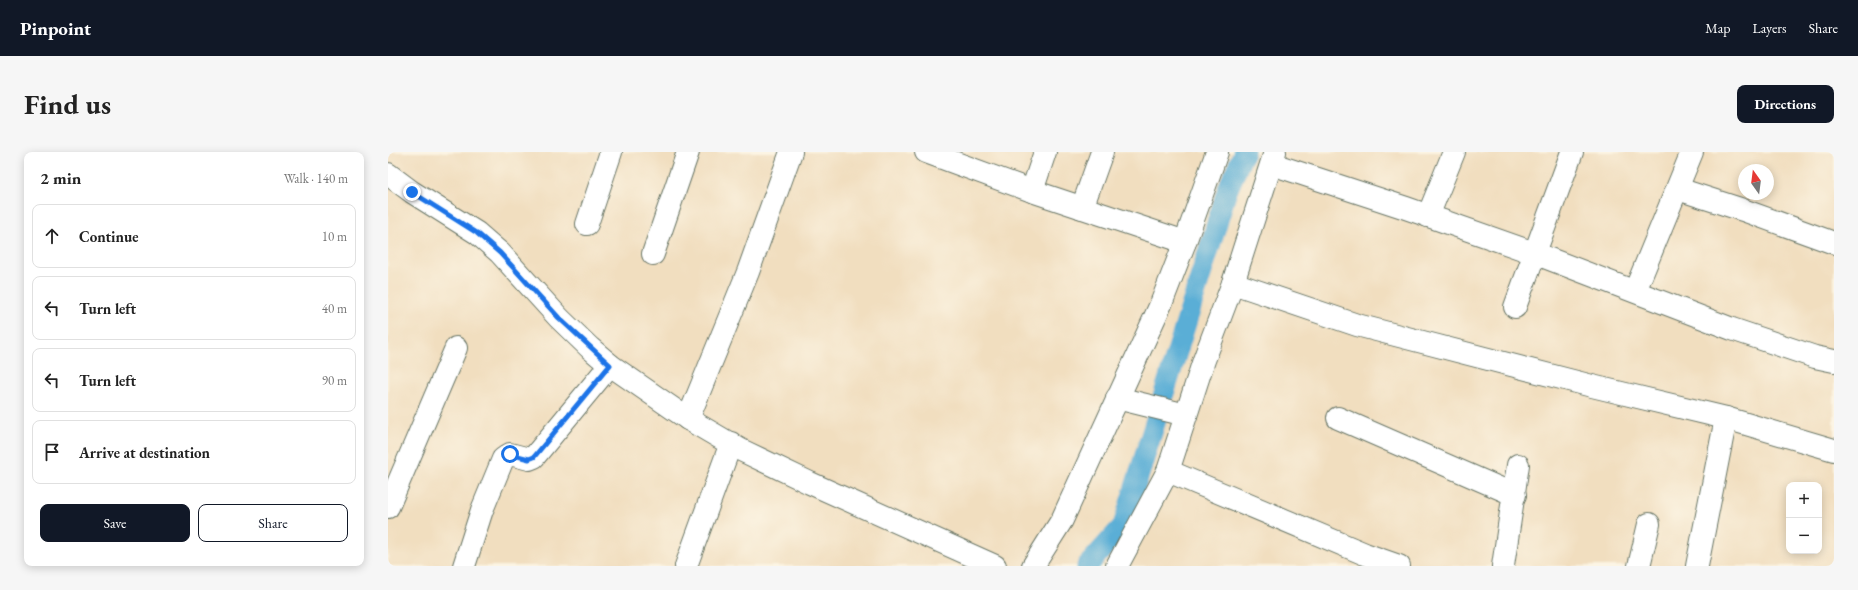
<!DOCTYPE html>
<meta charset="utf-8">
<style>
body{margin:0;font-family:"EB Garamond",serif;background:#f6f6f6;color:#222}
.controls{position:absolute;right:12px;bottom:12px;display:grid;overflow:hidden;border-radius:8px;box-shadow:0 2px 10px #0003}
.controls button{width:36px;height:36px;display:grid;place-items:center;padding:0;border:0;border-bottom:1px solid #e0e0e0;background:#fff;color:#222;font:20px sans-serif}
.compass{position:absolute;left:1350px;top:12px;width:36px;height:36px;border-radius:50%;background:#fff;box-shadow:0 2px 10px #0003;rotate:346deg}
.stop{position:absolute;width:12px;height:12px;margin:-9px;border:3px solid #1a73e8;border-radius:50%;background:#fff}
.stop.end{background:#1a73e8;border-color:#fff;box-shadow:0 1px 4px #0008}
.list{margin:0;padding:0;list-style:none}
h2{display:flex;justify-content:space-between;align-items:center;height:52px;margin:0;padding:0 16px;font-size:17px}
h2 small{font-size:13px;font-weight:400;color:#767676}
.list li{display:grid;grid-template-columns:26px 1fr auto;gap:12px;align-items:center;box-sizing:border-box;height:64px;margin:0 8px 8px;padding:0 8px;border:1px solid #e0e0e0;border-radius:8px}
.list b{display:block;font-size:15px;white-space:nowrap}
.list em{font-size:13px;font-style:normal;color:#767676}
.actions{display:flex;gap:8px;padding:12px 16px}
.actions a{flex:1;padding:9px 0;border:1px solid #111827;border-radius:8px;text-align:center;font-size:14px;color:#111827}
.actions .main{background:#111827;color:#fff}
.icon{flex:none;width:22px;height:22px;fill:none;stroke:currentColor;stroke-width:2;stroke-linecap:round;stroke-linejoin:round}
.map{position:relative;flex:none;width:1446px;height:414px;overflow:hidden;border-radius:8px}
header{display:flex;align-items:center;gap:24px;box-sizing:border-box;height:56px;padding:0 20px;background:#111827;color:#fff}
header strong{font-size:19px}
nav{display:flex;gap:22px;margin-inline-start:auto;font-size:14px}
.intro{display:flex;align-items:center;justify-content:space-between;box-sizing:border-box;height:96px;padding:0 24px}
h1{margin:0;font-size:28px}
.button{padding:10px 18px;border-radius:8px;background:#111827;color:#fff;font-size:14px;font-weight:700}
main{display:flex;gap:24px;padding:0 24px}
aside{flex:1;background:#fff;border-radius:8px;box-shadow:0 2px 10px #0003}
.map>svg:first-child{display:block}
</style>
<header>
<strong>Pinpoint</strong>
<nav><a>Map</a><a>Layers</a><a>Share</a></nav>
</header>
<div class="intro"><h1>Find us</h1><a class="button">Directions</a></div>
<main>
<aside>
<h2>2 min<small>Walk · 140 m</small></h2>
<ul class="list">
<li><svg class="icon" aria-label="ahead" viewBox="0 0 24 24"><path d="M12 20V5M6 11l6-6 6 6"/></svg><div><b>Continue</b></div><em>10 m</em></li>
<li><svg class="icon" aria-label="left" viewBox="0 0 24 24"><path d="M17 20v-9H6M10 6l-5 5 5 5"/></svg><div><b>Turn left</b></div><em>40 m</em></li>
<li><svg class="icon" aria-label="left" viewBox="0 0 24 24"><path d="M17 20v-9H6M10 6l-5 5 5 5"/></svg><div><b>Turn left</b></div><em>90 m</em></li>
<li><svg class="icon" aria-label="arrive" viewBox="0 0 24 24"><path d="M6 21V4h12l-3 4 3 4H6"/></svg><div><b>Arrive at destination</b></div></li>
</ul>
<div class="actions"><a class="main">Save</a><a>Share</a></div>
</aside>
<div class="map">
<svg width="1446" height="414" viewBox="0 0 1446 414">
<rect width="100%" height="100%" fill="#fcf5e5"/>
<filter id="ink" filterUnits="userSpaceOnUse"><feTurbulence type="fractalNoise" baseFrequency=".025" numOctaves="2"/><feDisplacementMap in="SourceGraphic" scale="8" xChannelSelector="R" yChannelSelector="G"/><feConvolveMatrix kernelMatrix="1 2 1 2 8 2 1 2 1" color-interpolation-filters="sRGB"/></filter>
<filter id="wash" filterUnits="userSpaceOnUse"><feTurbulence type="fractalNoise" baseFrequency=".012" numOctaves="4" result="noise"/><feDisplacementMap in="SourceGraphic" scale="16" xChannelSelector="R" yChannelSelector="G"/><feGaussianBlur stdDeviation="0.9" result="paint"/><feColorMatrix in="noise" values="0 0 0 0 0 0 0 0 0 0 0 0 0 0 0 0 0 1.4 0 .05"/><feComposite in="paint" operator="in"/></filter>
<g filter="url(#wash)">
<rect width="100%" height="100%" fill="#f1debf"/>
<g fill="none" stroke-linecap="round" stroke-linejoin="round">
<polyline stroke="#5aaed6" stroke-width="21" points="699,414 735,374 839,39 856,0"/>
</g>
</g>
<g filter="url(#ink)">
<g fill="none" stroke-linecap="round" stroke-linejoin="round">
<g stroke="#687565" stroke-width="24">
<g id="minor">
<polyline points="538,0 644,39 797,90"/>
<polyline points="884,12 1018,56 1146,101 1344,177 1427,205 1446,209"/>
<polyline points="0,22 24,40 89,81 112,101 171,166 202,196 222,213 300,267 353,298 422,331 607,414"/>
<polyline points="1290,37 1355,58 1446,91"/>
<polyline points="644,39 657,0"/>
<polyline points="694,56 714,0"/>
<polyline points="1040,64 1066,0"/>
<polyline points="199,72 223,0"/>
<polyline points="265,102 300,0"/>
<polyline points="845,131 969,173 1204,234 1338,266 1446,298"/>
<polyline points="1247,139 1304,0"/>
<polyline points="1127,155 1184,0"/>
<polyline points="729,246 798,263"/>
<polyline points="950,266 1127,343"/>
<polyline points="300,267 360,120 403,0"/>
<polyline points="780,319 977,402 1011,414"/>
<polyline points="0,355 68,196"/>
<polyline points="76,414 94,358 115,307 122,302 141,307 146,305 222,213"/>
<polyline points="298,414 343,291"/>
<polyline points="645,414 674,368 773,152 797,90 829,0"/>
<polyline points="729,414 780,319 816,208 845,131 887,0"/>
<polyline points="1115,414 1130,313"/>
<polyline points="1251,414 1261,372"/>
<polyline points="1309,414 1338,266"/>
</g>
</g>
<use href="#minor" stroke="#fff" stroke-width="22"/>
</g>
</g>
<g fill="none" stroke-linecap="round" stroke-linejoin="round" filter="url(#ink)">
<polyline stroke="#1a73e8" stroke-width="5" points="24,40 89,81 112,101 171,166 222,213 146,305 141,307 122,302"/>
</g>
</svg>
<div class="controls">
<button>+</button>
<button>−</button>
</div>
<svg class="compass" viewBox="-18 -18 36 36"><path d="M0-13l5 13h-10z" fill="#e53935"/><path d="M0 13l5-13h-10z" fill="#767676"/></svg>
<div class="stop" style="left:122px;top:302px"></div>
<div class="stop end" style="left:24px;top:40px"></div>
</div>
</main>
